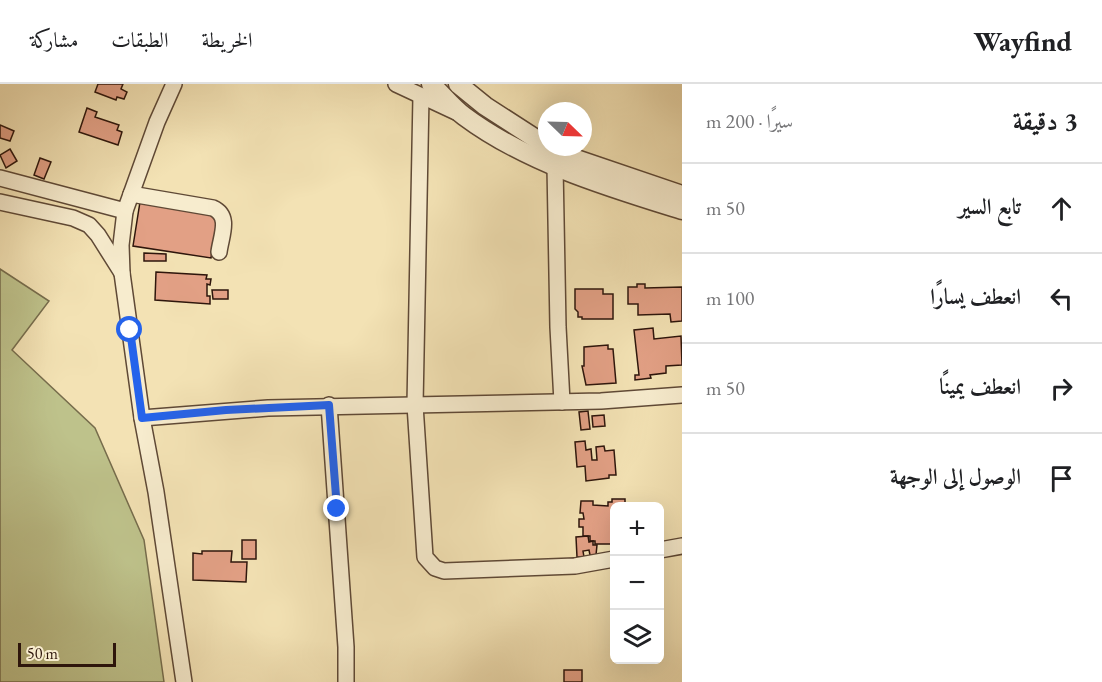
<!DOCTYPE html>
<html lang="ar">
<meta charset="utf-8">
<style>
body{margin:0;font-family:"EB Garamond",Amiri,serif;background:#f6f6f6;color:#202124;direction:rtl}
.controls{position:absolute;right:18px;bottom:18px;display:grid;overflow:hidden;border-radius:9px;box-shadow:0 6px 24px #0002}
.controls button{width:54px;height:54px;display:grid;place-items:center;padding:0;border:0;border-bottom:2px solid #e0e0e0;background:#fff;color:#202124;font:30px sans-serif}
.compass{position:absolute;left:538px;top:18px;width:54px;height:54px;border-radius:50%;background:#fff;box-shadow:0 6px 24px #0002;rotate:113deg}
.scale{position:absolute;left:18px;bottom:15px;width:98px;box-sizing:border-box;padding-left:6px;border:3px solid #2e160c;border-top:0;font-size:16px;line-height:21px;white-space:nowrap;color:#2e160c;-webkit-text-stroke:4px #f7ecce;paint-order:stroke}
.stop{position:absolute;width:18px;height:18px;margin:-14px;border:4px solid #2563eb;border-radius:50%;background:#fff}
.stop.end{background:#2563eb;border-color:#fff;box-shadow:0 2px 6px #0008}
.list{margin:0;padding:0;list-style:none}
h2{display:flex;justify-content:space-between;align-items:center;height:78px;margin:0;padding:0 24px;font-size:26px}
h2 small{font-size:20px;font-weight:400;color:#757577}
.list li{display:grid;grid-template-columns:39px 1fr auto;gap:18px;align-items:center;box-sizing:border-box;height:90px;padding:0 24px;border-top:2px solid #e0e0e0}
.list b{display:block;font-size:22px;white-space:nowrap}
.list em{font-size:20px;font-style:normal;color:#757577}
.icon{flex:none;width:33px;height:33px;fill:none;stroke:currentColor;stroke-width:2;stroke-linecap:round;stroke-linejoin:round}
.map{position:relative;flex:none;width:682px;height:598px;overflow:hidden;direction:ltr}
header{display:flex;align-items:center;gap:36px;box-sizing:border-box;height:84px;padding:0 30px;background:#fff;border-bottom:2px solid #e0e0e0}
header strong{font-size:28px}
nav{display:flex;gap:33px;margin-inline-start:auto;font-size:21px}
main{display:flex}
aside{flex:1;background:#fff}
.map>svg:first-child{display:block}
</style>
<header>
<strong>Wayfind</strong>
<nav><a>الخريطة</a><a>الطبقات</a><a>مشاركة</a></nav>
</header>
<main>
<aside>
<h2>3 دقيقة<small>سيرًا · 200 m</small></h2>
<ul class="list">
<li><svg class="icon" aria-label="ahead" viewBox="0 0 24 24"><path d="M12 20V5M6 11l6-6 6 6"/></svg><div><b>تابع السير</b></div><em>50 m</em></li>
<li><svg class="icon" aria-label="left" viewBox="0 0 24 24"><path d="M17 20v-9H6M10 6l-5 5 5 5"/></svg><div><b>انعطف يسارًا</b></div><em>100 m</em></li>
<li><svg class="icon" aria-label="right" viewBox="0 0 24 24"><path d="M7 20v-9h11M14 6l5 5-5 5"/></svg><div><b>انعطف يمينًا</b></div><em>50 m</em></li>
<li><svg class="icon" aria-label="arrive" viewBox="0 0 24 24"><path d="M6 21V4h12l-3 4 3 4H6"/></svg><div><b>الوصول إلى الوجهة</b></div></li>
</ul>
</aside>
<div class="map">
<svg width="682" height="598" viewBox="0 0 682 598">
<rect width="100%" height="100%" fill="#f3e2b4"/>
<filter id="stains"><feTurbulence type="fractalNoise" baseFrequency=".00333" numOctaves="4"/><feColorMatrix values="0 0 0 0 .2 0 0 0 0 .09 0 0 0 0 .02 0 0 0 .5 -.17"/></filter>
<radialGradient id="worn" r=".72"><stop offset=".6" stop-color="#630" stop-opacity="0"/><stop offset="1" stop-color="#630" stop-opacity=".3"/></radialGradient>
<polygon fill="#bec28b" stroke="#766c4c" stroke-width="1.5" points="0,185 49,217 12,266 95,344 144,456 164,598 0,598"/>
<g fill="#e2a085" stroke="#2e160c" stroke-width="1.5">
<polygon points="98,0 123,0 121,5 127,8 124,15 117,13 116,16 95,8"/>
<polygon points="87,24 97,28 95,33 119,41 117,46 122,48 118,61 79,48"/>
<polygon points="0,41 14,47 10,57 0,54"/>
<polygon points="10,65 17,77 6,84 0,71"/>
<polygon points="40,74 51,78 44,95 34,91"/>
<polygon points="140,118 218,130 211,174 133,162"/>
<polygon points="144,169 166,170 166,177 144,177"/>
<polygon points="156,188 207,191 206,195 211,195 210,201 207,200 207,212 210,212 210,220 155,216"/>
<polygon points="637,200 645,200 645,204 682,203 682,237 671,238 670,230 638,231 638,220 628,220 628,203 637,203"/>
<polygon points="575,205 603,205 603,210 613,210 613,235 582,235 582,233 578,233 578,228 575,225"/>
<polygon points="212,206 228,206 228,215 213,215"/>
<polygon points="653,244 654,255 681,252 682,281 666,282 666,289 650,291 651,294 635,296 635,291 639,291 634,246"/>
<polygon points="608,261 608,265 613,265 616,299 586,301 582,282 584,282 584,263"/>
<polygon points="588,327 590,345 581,346 579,328"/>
<polygon points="604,331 605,342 593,343 592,332"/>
<polygon points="585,357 586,366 591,365 592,376 597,376 596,363 604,362 605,367 614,366 616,391 609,391 609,394 586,397 585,382 577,383 575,358"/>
<polygon points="612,415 625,415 625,422 614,422 614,460 595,460 595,457 590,457 590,452 583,452 583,443 579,443 579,435 584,435 583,429 580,429 581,417 593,417 593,421 608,422 608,418 612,418"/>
<polygon points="588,452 589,458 593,457 593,461 597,461 596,471 590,471 589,466 583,467 584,473 577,473 576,453"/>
<rect x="242" y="456" width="14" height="19"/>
<polygon points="202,467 232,467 231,478 247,478 246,498 193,496 193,469 202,470"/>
<rect x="564" y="586" width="18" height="12"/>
</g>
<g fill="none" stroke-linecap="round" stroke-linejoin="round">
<g stroke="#5f4936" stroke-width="18">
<g id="minor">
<polyline points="396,0 456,28"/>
<polyline points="421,12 415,321 425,473 435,484 444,487 575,482 614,475"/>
<polyline points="555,82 558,243 562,318"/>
<polyline points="0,94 125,127 157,38 174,0"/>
<path d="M131,110L213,124C231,132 221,152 219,168"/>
<polyline points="0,118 73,134 89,141 98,151 122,189"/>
<polyline points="125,127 121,161 122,189 142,334 156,408 184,598"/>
<polyline points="329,321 346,563 346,598"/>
<polyline points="142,334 268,324 601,317 682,311"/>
<polyline points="660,466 682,462"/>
</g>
</g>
<g stroke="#5f4936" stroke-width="21">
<g id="tertiary">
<path d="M431,0C442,10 452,23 464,32C527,79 608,103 682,126"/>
<polyline points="458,0 485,22 547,62"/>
<polyline points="549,63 576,75 682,111"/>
</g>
</g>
<use href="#minor" stroke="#f7ecce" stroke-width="15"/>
<use href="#tertiary" stroke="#f7ecce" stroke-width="18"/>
</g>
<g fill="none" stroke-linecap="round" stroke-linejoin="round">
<polyline stroke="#2563eb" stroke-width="8" points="130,246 142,334 226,326 329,321 337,425"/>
</g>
<rect width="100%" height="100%" filter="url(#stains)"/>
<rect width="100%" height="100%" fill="url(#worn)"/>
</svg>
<div class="controls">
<button>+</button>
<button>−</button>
<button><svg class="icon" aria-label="layers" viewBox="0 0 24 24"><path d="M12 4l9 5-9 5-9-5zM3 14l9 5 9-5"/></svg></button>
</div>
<svg class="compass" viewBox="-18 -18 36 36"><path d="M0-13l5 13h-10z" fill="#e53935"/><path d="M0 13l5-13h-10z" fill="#757577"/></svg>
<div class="scale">50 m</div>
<div class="stop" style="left:130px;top:246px"></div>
<div class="stop end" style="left:337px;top:425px"></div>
</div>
</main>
